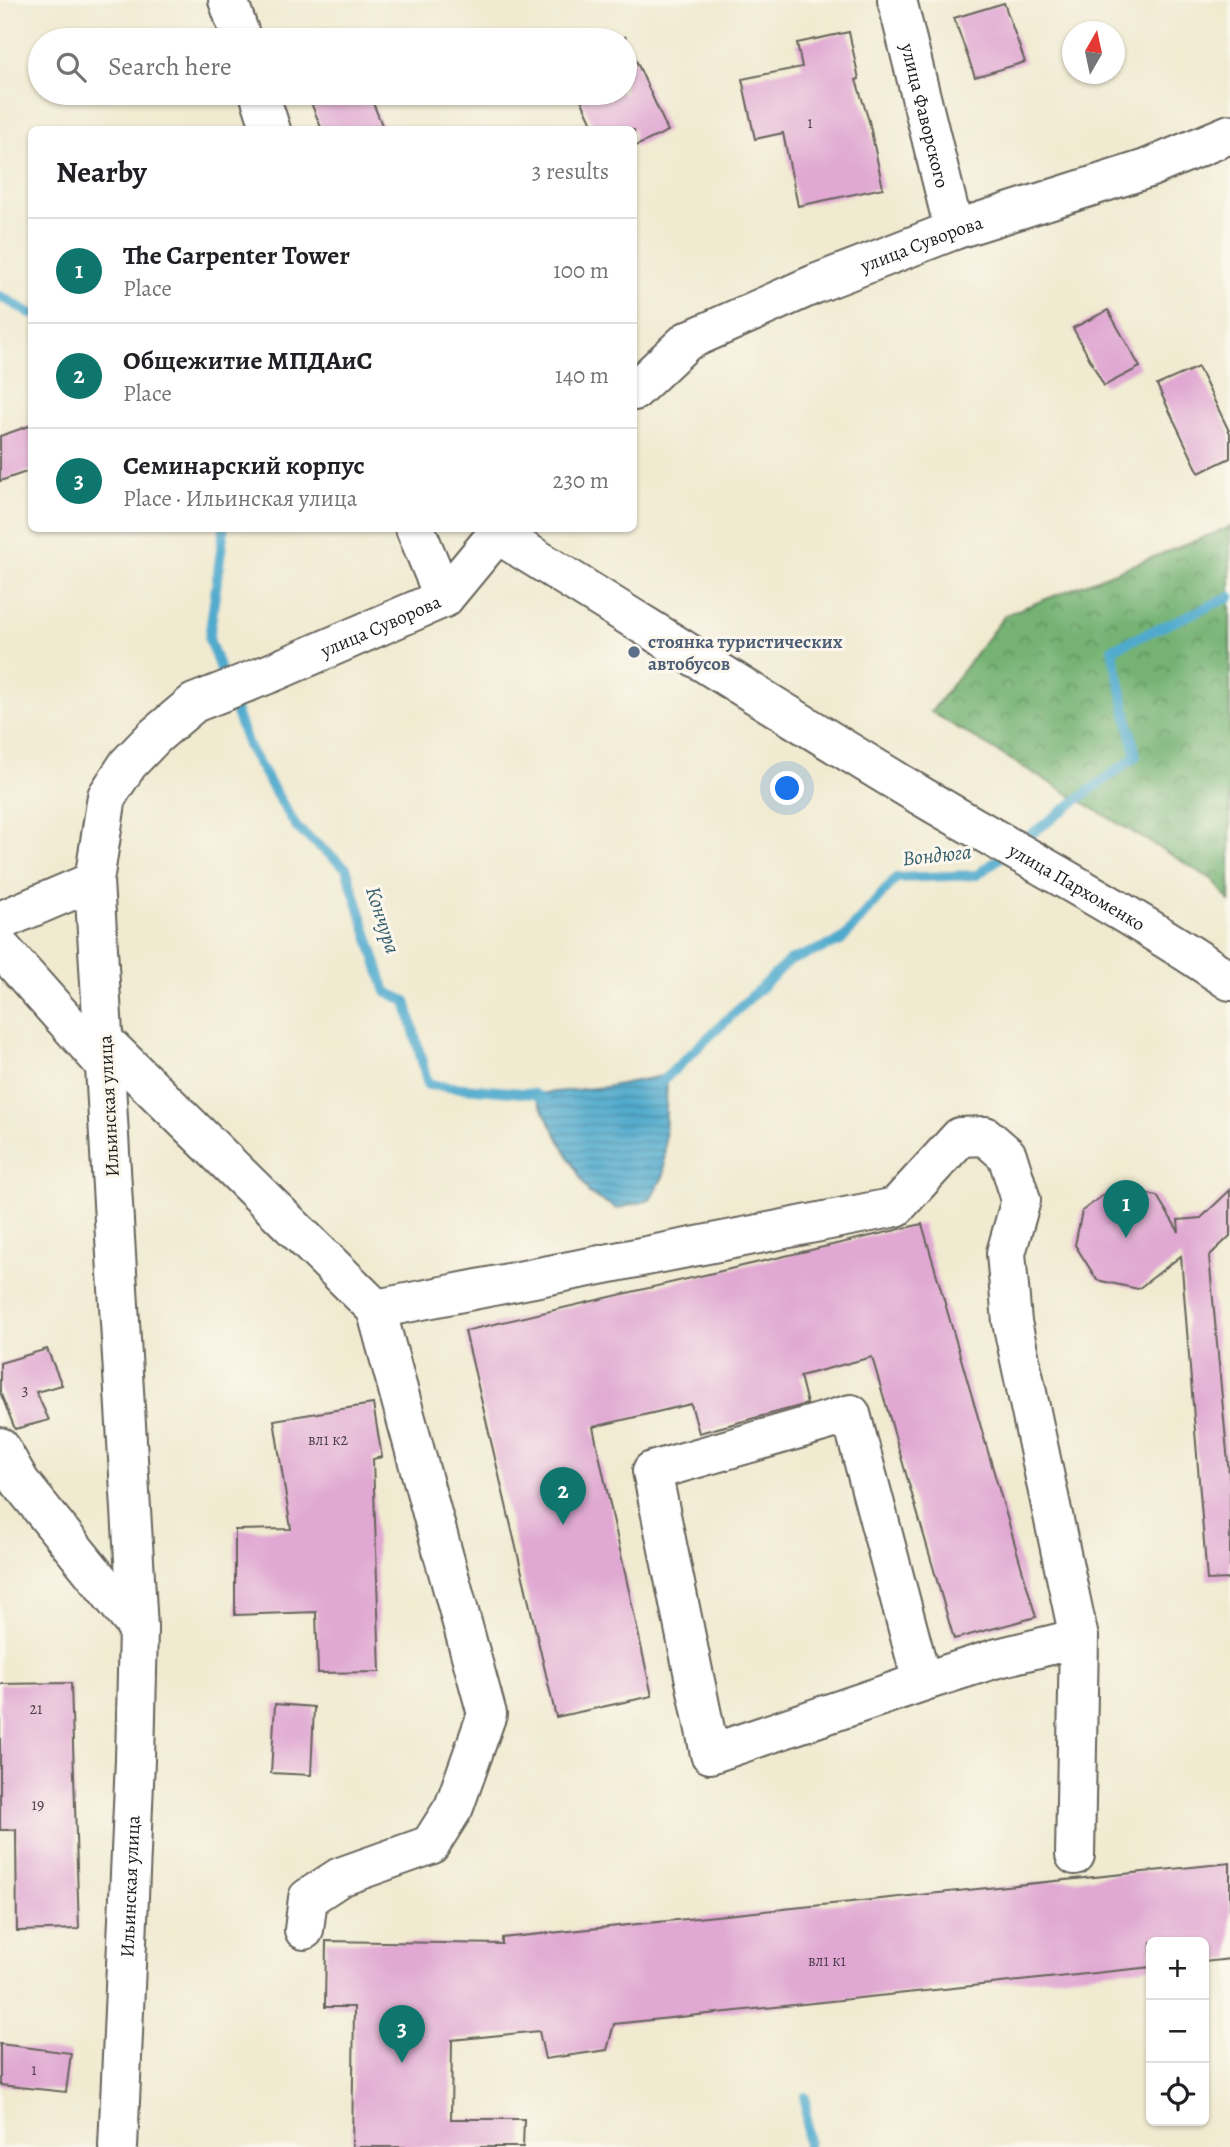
<!DOCTYPE html>
<meta charset="utf-8">
<style>
body{margin:0;font-family:Alegreya,serif;background:#f2f2f2;color:#202124}
.controls{position:absolute;right:21px;bottom:21px;display:grid;overflow:hidden;border-radius:10px;box-shadow:0 2px 5px #0004}
.controls button{width:63px;height:63px;display:grid;place-items:center;padding:0;border:0;border-bottom:2px solid #e0e0e0;background:#fff;color:#202124;font:35px sans-serif}
.compass{position:absolute;left:1062px;top:21px;width:63px;height:63px;border-radius:50%;background:#fff;box-shadow:0 2px 5px #0004;rotate:9deg}
.you{position:absolute;left:788px;top:789px;width:24px;height:24px;margin:-18px;border:5px solid #fff;border-radius:50%;background:#1a73e8;box-shadow:0 0 0 10px #1a73e833}
.badge{display:grid;place-items:center;width:46px;height:46px;border-radius:50%;background:#0f766e;color:#fff;font-size:23px;font-weight:700}
.pin{position:absolute;translate:-50% -58px;filter:drop-shadow(0 2px 4px #0008)}
.pin::after{content:'';position:absolute;top:37px;width:24px;height:21px;background:inherit;clip-path:polygon(0 0,100% 0,50% 100%)}
.list{margin:0;padding:0;list-style:none}
h2{display:flex;justify-content:space-between;align-items:center;height:91px;margin:0;padding:0 28px;font-size:30px}
h2 small{font-size:23px;font-weight:400;color:#757577}
.list li{display:grid;grid-template-columns:46px 1fr auto;gap:21px;align-items:center;box-sizing:border-box;height:105px;padding:0 28px;border-top:2px solid #e0e0e0}
.list b{display:block;font-size:26px;white-space:nowrap}
.list p{margin:0;font-size:23px;white-space:nowrap;color:#757577}
.list em{font-size:23px;font-style:normal;color:#757577}
.icon{flex:none;width:38px;height:38px;fill:none;stroke:currentColor;stroke-width:2;stroke-linecap:round;stroke-linejoin:round}
.map{position:relative;flex:none;width:1230px;height:2147px;overflow:hidden}
.search{position:absolute;background:#fff;box-shadow:0 2px 5px #0004;left:28px;top:28px;width:609px;height:77px;display:flex;align-items:center;gap:18px;box-sizing:border-box;padding:0 24px;border-radius:38px;color:#757577;font-size:26px}
.panel{position:absolute;background:#fff;box-shadow:0 2px 5px #0004;left:28px;top:126px;width:609px;height:406px;border-radius:10px}
.map>svg:first-child{display:block}
</style>
<div class="map">
<svg width="1230" height="2147" viewBox="0 0 1230 2147">
<defs>
<pattern id="forest-crowns" width="20" height="18" patternUnits="userSpaceOnUse" patternTransform="scale(1.75)"><rect width="20" height="18" fill="#74b273"/><path d="M2 6a3 3 0 1 1 6 0M12 15a3 3 0 1 1 6 0" fill="none" stroke="#5e905e"/></pattern>
<pattern id="water-rules" width="6" height="5" patternUnits="userSpaceOnUse" patternTransform="scale(1.75)"><rect width="6" height="5" fill="#4faacd"/><path d="M0 2.5h6" fill="none" stroke="#418aa6"/></pattern>
</defs>
<rect width="100%" height="100%" fill="#fbf7ec"/>
<filter id="ink" filterUnits="userSpaceOnUse"><feTurbulence type="fractalNoise" baseFrequency=".0143" numOctaves="2"/><feDisplacementMap in="SourceGraphic" scale="14" xChannelSelector="R" yChannelSelector="G"/><feConvolveMatrix kernelMatrix="1 2 1 2 8 2 1 2 1" color-interpolation-filters="sRGB"/></filter>
<filter id="wash" filterUnits="userSpaceOnUse"><feTurbulence type="fractalNoise" baseFrequency=".00686" numOctaves="4" result="noise"/><feDisplacementMap in="SourceGraphic" scale="28" xChannelSelector="R" yChannelSelector="G"/><feGaussianBlur stdDeviation="1.57" result="paint"/><feColorMatrix in="noise" values="0 0 0 0 0 0 0 0 0 0 0 0 0 0 0 0 0 1.4 0 .05"/><feComposite in="paint" operator="in"/></filter>
<g filter="url(#wash)">
<rect width="100%" height="100%" fill="#f0ead0"/>
<polygon fill="url(#forest-crowns)" stroke="#486748" stroke-width="2" points="1230,527 1230,902 1213,880 931,712 1005,615"/>
<polygon fill="url(#water-rules)" stroke="#366374" stroke-width="2" points="667,1075 664,1175 650,1200 617,1209 589,1193 534,1094 605,1087"/>
<g fill="none" stroke-linecap="round" stroke-linejoin="round">
<g stroke="#4faacd" stroke-width="10">
<polyline points="0,296 32,314"/>
<polyline points="224,528 209,639 249,748 297,828 346,868 386,992 406,1001 428,1085 534,1094 546,1100"/>
<polyline points="1018,844 1136,756 1112,649 1230,597"/>
<polyline points="658,1085 789,961 841,941 896,878 977,875 1005,854"/>
<polyline points="805,2097 808,2147"/>
</g>
</g>
<g id="blocks">
<g fill="#e0a8d2">
<polygon points="1004,3 1025,62 975,77 954,18"/>
<polygon points="849,32 859,79 856,80 869,121 883,188 798,206 783,133 755,139 742,79 802,67 797,43"/>
<polygon points="625,36 668,131 634,147 634,130 595,130 578,93 625,93"/>
<polygon points="307,93 369,93 384,130 322,130"/>
<polygon points="1108,310 1140,367 1104,386 1073,328"/>
<polygon points="1198,367 1230,433 1230,458 1199,473 1157,385"/>
<polygon points="32,425 32,470 0,481 0,436"/>
<polygon points="1114,1187 1157,1196 1179,1232 1178,1220 1201,1218 1230,1190 1230,1236 1209,1256 1230,1485 1230,1579 1207,1580 1181,1256 1138,1289 1097,1280 1075,1245 1082,1211"/>
<polygon points="922,1224 1036,1617 954,1639 872,1357 800,1376 807,1404 699,1433 691,1404 593,1427 652,1696 556,1717 465,1331"/>
<polygon points="47,1349 62,1385 36,1392 49,1420 15,1429 0,1392 0,1363"/>
<polygon points="373,1404 382,1457 373,1459 380,1672 318,1673 316,1612 235,1615 235,1530 291,1529 274,1420"/>
<polygon points="71,1683 79,1929 17,1931 16,1830 0,1830 0,1684"/>
<polygon points="275,1704 314,1707 311,1775 271,1773"/>
<polygon points="1230,1863 1230,1959 1204,1962 1204,1942 1151,1942 1151,1967 614,2024 607,2050 545,2059 539,2031 452,2040 451,2119 524,2119 523,2147 352,2147 354,2007 325,2007 326,1941 502,1944 502,1938"/>
<polygon points="0,2044 71,2053 66,2092 0,2085"/>
</g>
</g>
</g>
<g filter="url(#ink)">
<use href="#blocks" fill-opacity="0" stroke="#66645b" stroke-width="2"/>
<g fill="none" stroke-linecap="round" stroke-linejoin="round">
<g stroke="#66645b" stroke-width="42">
<g id="minor">
<polyline points="228,0 242,40"/>
<path id="s1" d="M897,0L954,230"/>
<polyline points="259,93 271,130"/>
<polyline points="415,528 444,598"/>
<path id="s2" d="M497,534C638,621 778,710 921,796C1024,857 1131,913 1230,981"/>
<polyline points="0,921 94,881"/>
<polyline points="0,947 106,1066"/>
<polyline points="105,1042 376,1309 487,1714 454,1807 430,1845 340,1877 308,1898 304,1930"/>
<polyline points="376,1309 896,1207 960,1137 985,1136 1007,1155 1021,1200 1006,1253 1012,1322 1079,1638 1075,1855"/>
<polyline points="0,1447 20,1482 138,1628"/>
<polyline points="922,1682 710,1754 652,1471 851,1414 922,1682 994,1659 1079,1638"/>
</g>
</g>
<g stroke="#66645b" stroke-width="42">
<g id="major">
<path id="s3" d="M634,391L687,341L815,284L954,230L1146,169L1230,134"/>
<path id="s4" d="M118,2147L135,1760L138,1628L94,881L107,796L128,764L155,736L194,703L271,673L444,598L502,528"/>
</g>
</g>
<use href="#minor" stroke="#fff" stroke-width="38"/>
<use href="#major" stroke="#fff" stroke-width="38"/>
</g>
</g>
<circle fill="#5c6f8a" stroke="#fbf7ec" stroke-width="2.5" cx="634" cy="652" r="7"/>
<g text-anchor="middle" stroke-width="6" stroke-linejoin="round" paint-order="stroke">
<g font-size="16" fill="#4d3f4a">
<text x="810" y="128">1</text>
<text x="25" y="1395">3</text>
<text x="328" y="1445">вл1 к2</text>
<text x="36" y="1714">21</text>
<text x="38" y="1810">19</text>
<text x="827" y="1966">вл1 к1</text>
<text x="34" y="2075">1</text>
</g>
<g font-size="19" fill="#1c1c1c" stroke="#fbf7ec">
<text dy="7" stroke="none"><textPath href="#s1" startOffset="119">улица Фаворского</textPath></text>
<text dy="7" stroke="none"><textPath href="#s3" startOffset="327">улица Суворова</textPath></text>
<text dy="7" stroke="none"><textPath href="#s4" startOffset="1684">улица Суворова</textPath></text>
<text dy="7" stroke="none"><textPath href="#s2" startOffset="679">улица Пархоменко</textPath></text>
<text transform="translate(108 1106) rotate(-93)" y="7">Ильинская улица</text>
<text dy="7" stroke="none"><textPath href="#s4" startOffset="261">Ильинская улица</textPath></text>
</g>
<g font-size="19" font-weight="bold" fill="#4e5e75" stroke="#fbf7ec" text-anchor="start">
<text x="648" y="648">стоянка туристических<tspan x="648" dy="22">автобусов</tspan></text>
</g>
<g font-size="21" font-style="italic" fill="#335c6c" stroke="#fbf7ec">
<text transform="translate(937 855) rotate(-6)" y="7">Вондюга</text>
<text transform="translate(383 920) rotate(72)" y="7">Кончура</text>
</g>
</g>
</svg>
<div class="controls">
<button>+</button>
<button>−</button>
<button><svg class="icon" aria-label="locate" viewBox="0 0 24 24"><circle cx="12" cy="12" r="6"/><path d="M12 2v4M12 18v4M2 12h4M18 12h4"/></svg></button>
</div>
<svg class="compass" viewBox="-18 -18 36 36"><path d="M0-13l5 13h-10z" fill="#e53935"/><path d="M0 13l5-13h-10z" fill="#757577"/></svg>
<div class="you"></div>
<div class="pin badge" style="left:1126px;top:1238px">1</div>
<div class="pin badge" style="left:563px;top:1525px">2</div>
<div class="pin badge" style="left:402px;top:2063px">3</div>
<div class="search"><svg class="icon" aria-label="search" viewBox="0 0 24 24"><circle cx="10" cy="10" r="6"/><path d="M15 15l6 6"/></svg>Search here</div>
<section class="panel">
<h2>Nearby<small>3 results</small></h2>
<ul class="list">
<li><span class="badge">1</span><div><b>The Carpenter Tower</b><p>Place</p></div><em>100 m</em></li>
<li><span class="badge">2</span><div><b>Общежитие МПДАиС</b><p>Place</p></div><em>140 m</em></li>
<li><span class="badge">3</span><div><b>Семинарский корпус</b><p>Place · Ильинская улица</p></div><em>230 m</em></li>
</ul>
</section>
</div>
